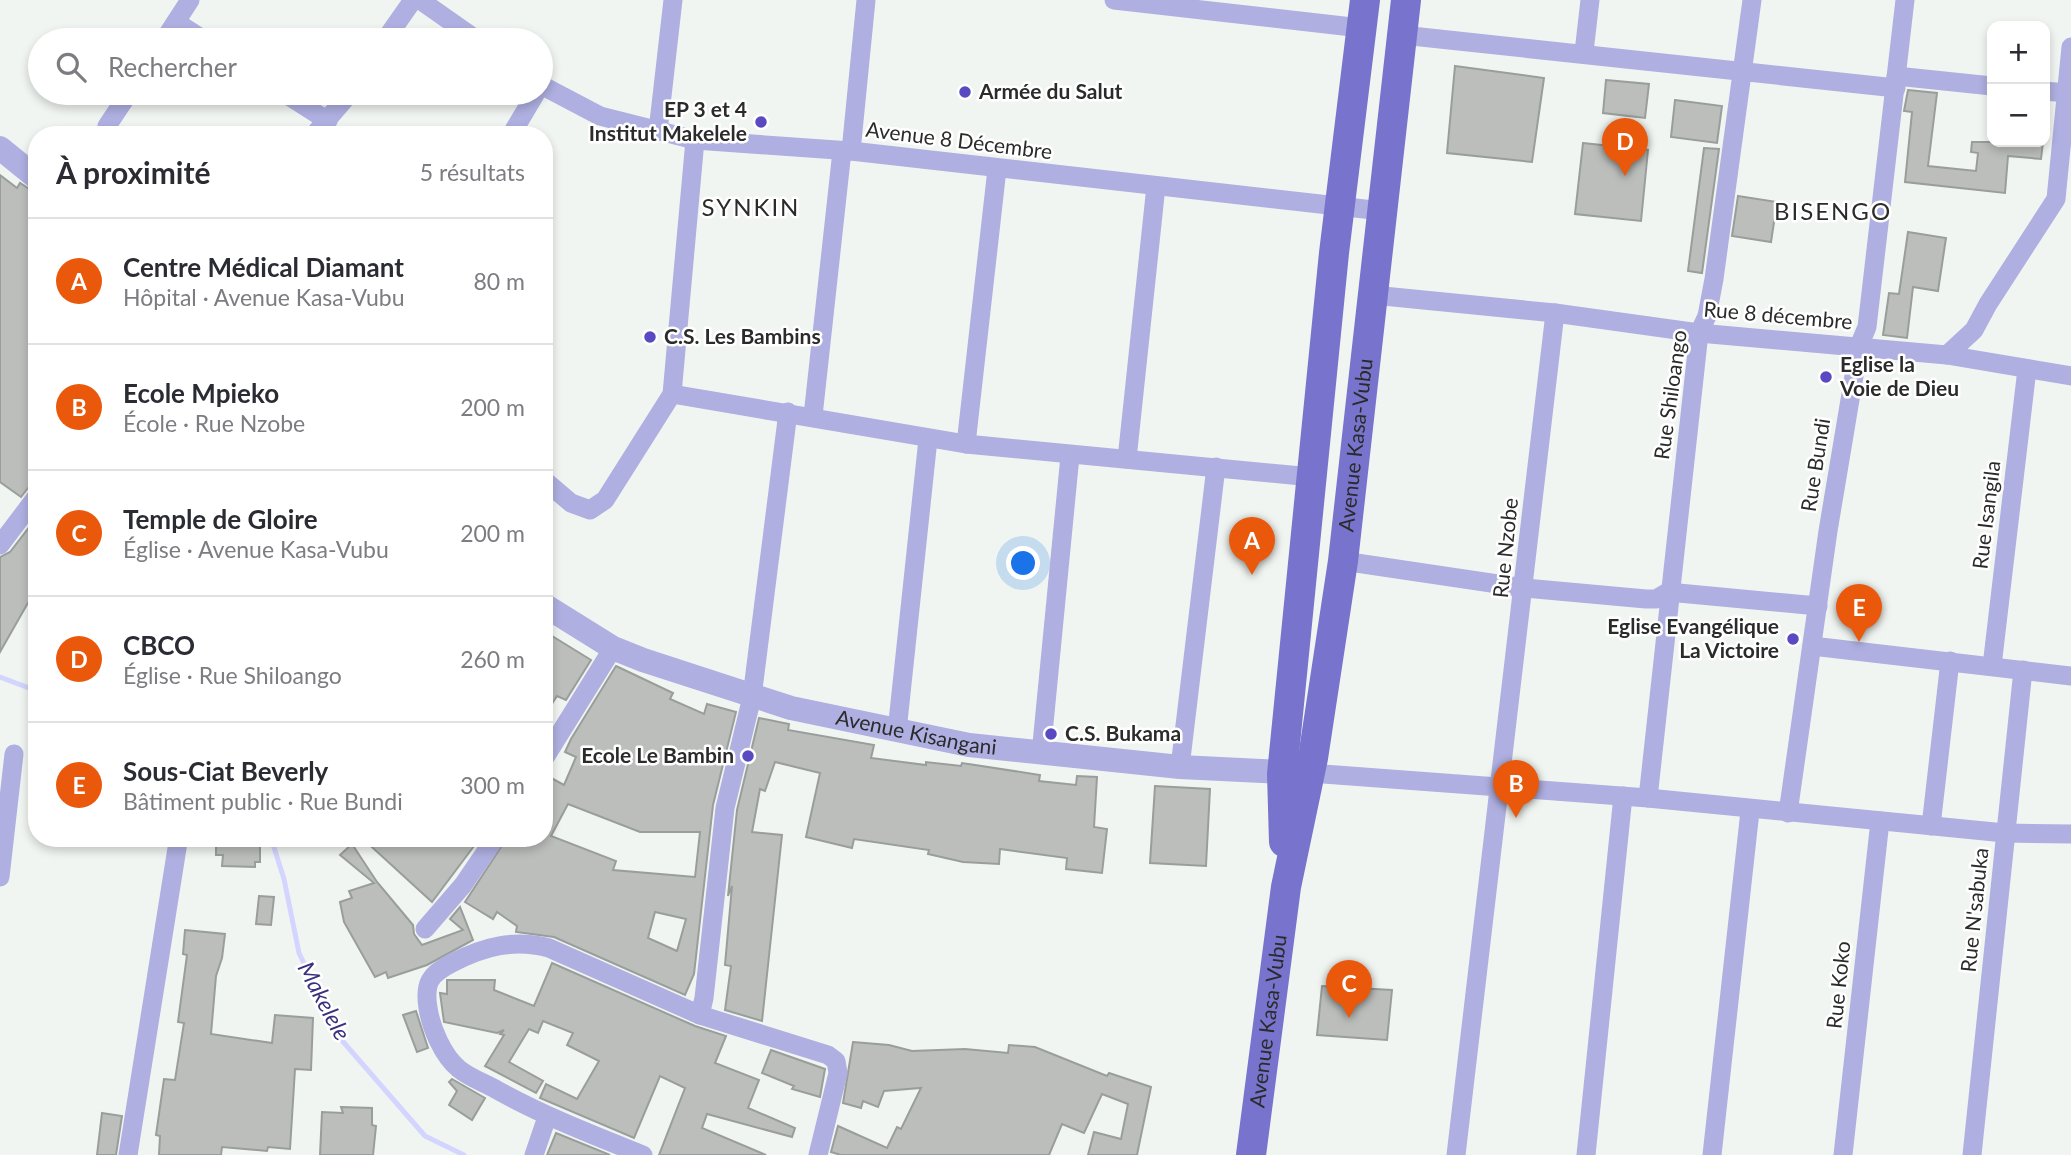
<!DOCTYPE html>
<html lang="fr">
<meta charset="utf-8">
<style>
body{margin:0;font-family:Lato,sans-serif;background:#f2f2f3;color:#2b2b33}
.controls{position:absolute;right:21px;top:21px;display:grid;overflow:hidden;border-radius:14px;box-shadow:0 4px 10px #0003}
.controls button{width:63px;height:63px;display:grid;place-items:center;padding:0;border:0;border-bottom:2px solid #e1e1e2;background:#fff;color:#2b2b33;font:35px sans-serif}
.you{position:absolute;left:1024px;top:564px;width:24px;height:24px;margin:-18px;border:5px solid #fff;border-radius:50%;background:#1a73e8;box-shadow:0 0 0 10px #1a73e833}
.badge{display:grid;place-items:center;width:46px;height:46px;border-radius:50%;background:#ea580c;color:#fff;font-size:23px;font-weight:700}
.pin{position:absolute;translate:-50% -58px;filter:drop-shadow(0 2px 4px #0008)}
.pin::after{content:'';position:absolute;top:37px;width:24px;height:21px;background:inherit;clip-path:polygon(0 0,100% 0,50% 100%)}
.list{margin:0;padding:0;list-style:none}
h2{display:flex;justify-content:space-between;align-items:center;height:91px;margin:0;padding:0 28px;font-size:30px}
h2 small{font-size:23px;font-weight:400;color:#7c7c81}
.list li{display:grid;grid-template-columns:46px 1fr auto;gap:21px;align-items:center;box-sizing:border-box;height:126px;padding:0 28px;border-top:2px solid #e1e1e2}
.list b{display:block;font-size:26px;white-space:nowrap}
.list p{margin:0;font-size:23px;white-space:nowrap;color:#7c7c81}
.list em{font-size:23px;font-style:normal;color:#7c7c81}
.icon{flex:none;width:38px;height:38px;fill:none;stroke:currentColor;stroke-width:2;stroke-linecap:round;stroke-linejoin:round}
.map{position:relative;flex:none;width:2071px;height:1155px;overflow:hidden}
.search{position:absolute;background:#fff;box-shadow:0 4px 10px #0003;left:28px;top:28px;width:525px;height:77px;display:flex;align-items:center;gap:18px;box-sizing:border-box;padding:0 24px;border-radius:38px;color:#7c7c81;font-size:26px}
.panel{position:absolute;background:#fff;box-shadow:0 4px 10px #0003;left:28px;top:126px;width:525px;height:721px;border-radius:28px}
.map>svg:first-child{display:block}
</style>
<div class="map">
<svg width="2071" height="1155" viewBox="0 0 2071 1155">
<rect width="100%" height="100%" fill="#f1f5f1"/>
<g fill="none" stroke-linecap="round" stroke-linejoin="round">
<g stroke="#d4d5ff" stroke-width="5">
<polyline points="0,677 37,691"/>
<polyline points="271,838 284,879 299,953 339,1037 425,1136 464,1155"/>
</g>
</g>
<g fill="#bbbebb" stroke="#9a9e9a" stroke-width="2" fill-rule="evenodd">
<polygon points="1455,66 1544,78 1532,162 1447,153"/>
<polygon points="1606,80 1649,84 1645,118 1603,113"/>
<polygon points="1908,90 1937,93 1928,166 1976,171 1978,153 1971,152 1972,142 2043,142 2041,159 2008,156 2005,193 1905,182 1912,112 1904,111"/>
<polygon points="1675,100 1722,106 1717,143 1671,137"/>
<polygon points="1583,143 1648,150 1641,221 1575,214"/>
<polygon points="1704,148 1719,149 1702,273 1688,271"/>
<polygon points="0,175 17,188 20,183 37,194 37,484 28,488 21,497 0,482"/>
<polygon points="1738,196 1777,202 1771,242 1732,236"/>
<polygon points="1908,232 1946,238 1938,291 1913,287 1907,338 1883,335 1889,293 1899,294"/>
<polygon points="37,517 37,587 0,652 0,557 10,552"/>
<polygon points="544,631 591,660 566,700 557,696 544,716"/>
<path d="M616,666L673,693L670,699L704,714L707,704L736,712L713,805L694,974L685,995L554,937L516,932L517,926L497,912L493,919L465,902L507,838H544V774L564,785L576,757L565,752L571,739ZM568,804L640,832H700L695,877L613,870L616,861L551,836ZM655,912L686,919L677,951L648,938Z"/>
<polygon points="759,718 789,724 788,730 874,745 871,758 926,765 926,762 961,766 962,763 1040,775 1039,781 1076,785 1077,776 1097,777 1094,827 1107,829 1102,873 1066,869 1067,858 1000,849 999,864 963,862 928,854 929,850 854,839 852,848 806,837 820,773 775,762 765,791 760,789 752,832 782,835 762,1021 725,1010 731,966 725,965 732,886 728,896 737,810"/>
<polygon points="1155,786 1210,789 1206,866 1150,863"/>
<polygon points="216,838 260,838 260,862 255,862 255,867 222,866 223,855 216,855"/>
<polygon points="362,838 480,838 432,902"/>
<polygon points="352,844 377,882 413,925 414,934 422,945 463,930 450,919 460,907 473,940 427,965 388,978 386,972 375,977 344,922 340,902 352,898 349,891 374,883 340,855"/>
<polygon points="259,896 274,897 271,925 256,924"/>
<polygon points="185,930 225,934 222,958 216,976 211,1034 272,1043 275,1015 313,1018 311,1070 295,1069 290,1149 268,1147 267,1151 222,1147 221,1155 159,1155 160,1136 156,1135 164,1079 175,1080 184,1023 178,1022 187,955 183,954"/>
<polygon points="552,963 695,1026 726,1036 715,1063 759,1080 748,1108 795,1128 792,1137 707,1114 702,1128 766,1155 659,1155 685,1088 660,1076 634,1138 540,1098 546,1084 577,1099 599,1061 567,1045 573,1033 543,1021 538,1033 529,1029 509,1062 543,1081 536,1093 485,1066 504,1035 500,1034 504,1030 497,1033 444,1022 440,993 447,994 447,980 495,980 494,990 534,1006"/>
<polygon points="1322,986 1392,990 1387,1040 1317,1035"/>
<polygon points="416,1011 428,1048 417,1052 403,1015"/>
<polygon points="853,1042 889,1045 912,1051 965,1049 1008,1053 1009,1045 1035,1047 1107,1076 1109,1073 1151,1087 1137,1155 1088,1155 1094,1132 1121,1139 1128,1104 1102,1094 1084,1133 1062,1124 1049,1155 841,1155 831,1152 838,1126 887,1148 897,1127 901,1129 921,1088 884,1091 878,1107 863,1101 861,1108 843,1103"/>
<polygon points="771,1050 825,1069 820,1097 792,1089 794,1086 762,1073"/>
<polygon points="452,1079 485,1098 472,1120 449,1105 457,1091 449,1082"/>
<polygon points="341,1107 372,1108 372,1125 376,1126 373,1155 320,1155 322,1112 343,1113"/>
<polygon points="102,1113 122,1116 116,1155 97,1155"/>
<polygon points="556,1133 610,1155 547,1155"/>
</g>
<g fill="none" stroke-linecap="round" stroke-linejoin="round">
<g stroke="#afafe1" stroke-width="19">
<polyline points="420,0 477,40"/>
<polyline points="1114,0 1361,28"/>
<polyline points="176,22 204,40"/>
<polyline points="1402,35 1896,88"/>
<polyline points="164,40 190,0"/>
<polyline points="385,40 413,0"/>
<polyline points="1584,52 1590,0"/>
<polyline points="1896,76 1992,86"/>
<polyline points="541,85 600,116 695,140 851,151 1382,211"/>
<polyline points="2045,91 2066,93"/>
<polyline points="284,93 328,121"/>
<polyline points="658,131 673,0"/>
<polyline points="105,135 107,126 129,93"/>
<polyline points="314,135 350,93"/>
<polyline points="511,135 536,93"/>
<polyline points="851,151 866,0"/>
<polyline points="1373,295 1555,313 1699,333 1947,355 1974,330 1988,304 2056,199 2071,47"/>
<polyline points="1947,355 2071,376"/>
<polyline points="672,394 966,444 1312,477"/>
<polyline points="813,416 842,151"/>
<polyline points="966,444 997,169"/>
<polyline points="1127,459 1156,186"/>
<polyline points="544,480 571,503 590,510 605,500 672,394 695,140"/>
<polyline points="0,545 37,496"/>
<polyline points="1343,561 1525,588 1646,599 1656,599 1668,592 1818,606"/>
<polyline points="1812,646 2071,676"/>
<polyline points="1992,666 2027,369"/>
<polyline points="897,731 928,439"/>
<polyline points="1041,754 1070,456"/>
<polyline points="544,759 613,648"/>
<polyline points="1180,767 1216,467"/>
<polyline points="1310,773 1648,798 2005,833 2071,834"/>
<polyline points="1648,798 1699,333 1707,316 1714,279 1752,0"/>
<polyline points="1788,813 1828,531 1859,346 1867,327 1905,0"/>
<polyline points="1931,826 1950,661"/>
<polyline points="0,877 14,754"/>
<polyline points="425,929 463,885 495,838"/>
<polyline points="700,1015 704,998 725,808 752,697 788,412"/>
<polyline points="128,1155 178,842"/>
<polyline points="534,1155 547,1117"/>
<path d="M643,1155C593,1135 544,1116 497,1090C485,1083 470,1078 459,1069C443,1056 431,1028 428,1008C424,983 430,974 452,963C485,946 514,939 549,948L700,1015L828,1055L836,1061L838,1073L818,1155"/>
<polyline points="1456,1155 1555,313"/>
<polyline points="1586,1155 1623,796"/>
<polyline points="1712,1155 1750,811"/>
<polyline points="1843,1155 1880,821"/>
<polyline points="1972,1155 2023,670"/>
</g>
<g stroke="#afafe1" stroke-width="24">
<polyline points="0,148 37,178"/>
<path id="s1" d="M544,605L613,648L643,660L791,708L969,745L1180,767L1300,773"/>
</g>
<g stroke="#7873cc" stroke-width="30">
<polyline points="1284,842 1282,774 1334,253 1365,0"/>
<path id="s2" d="M1251,1155L1286,887L1313,758L1343,561L1406,0"/>
</g>
</g>
<g fill="#5a4ac2" stroke="#fff" stroke-width="2.5">
<circle cx="965" cy="92" r="7"/>
<circle cx="761" cy="122" r="7"/>
<circle cx="650" cy="337" r="7"/>
<circle cx="1826" cy="377" r="7"/>
<circle cx="1793" cy="639" r="7"/>
<circle cx="1051" cy="734" r="7"/>
<circle cx="748" cy="756" r="7"/>
</g>
<g text-anchor="middle" stroke-width="5" stroke-linejoin="round" paint-order="stroke">
<g font-size="21" font-weight="bold" fill="#2a2b2a" stroke="#fff" text-anchor="start">
<text x="979" y="99">Armée du Salut</text>
<text x="747" y="117" text-anchor="end">EP 3 et 4<tspan x="747" dy="24">Institut Makelele</tspan></text>
<text x="664" y="344">C.S. Les Bambins</text>
<text x="1840" y="372">Eglise la<tspan x="1840" dy="24">Voie de Dieu</tspan></text>
<text x="1779" y="634" text-anchor="end">Eglise Evangélique<tspan x="1779" dy="24">La Victoire</tspan></text>
<text x="1065" y="741">C.S. Bukama</text>
<text x="734" y="763" text-anchor="end">Ecole Le Bambin</text>
</g>
<g font-size="21" fill="#2a2b2a" stroke="#fff">
<text transform="translate(959 141) rotate(7)" y="7">Avenue 8 Décembre</text>
<text transform="translate(1778 316) rotate(5)" y="7">Rue 8 décembre</text>
<text transform="translate(1671 395) rotate(-82)" y="7">Rue Shiloango</text>
<text dy="7" stroke="none"><textPath href="#s2" startOffset="718">Avenue Kasa-Vubu</textPath></text>
<text transform="translate(1816 465) rotate(-81)" y="7">Rue Bundi</text>
<text transform="translate(1987 515) rotate(-83)" y="7">Rue Isangila</text>
<text transform="translate(1506 548) rotate(-84)" y="7">Rue Nzobe</text>
<text dy="7" stroke="none"><textPath href="#s1" startOffset="397">Avenue Kisangani</textPath></text>
<text transform="translate(1975 910) rotate(-84)" y="7">Rue N'sabuka</text>
<text transform="translate(1839 985) rotate(-84)" y="7">Rue Koko</text>
<text dy="7" stroke="none"><textPath href="#s2" startOffset="135">Avenue Kasa-Vubu</textPath></text>
</g>
<g font-size="23" font-style="italic" fill="#3a317e" stroke="#fff">
<text transform="translate(324 1001) rotate(62)" y="8">Makelele</text>
</g>
<g font-size="24" letter-spacing="2" fill="#2a2b2a" stroke="#fff">
<text x="751" y="216">SYNKIN</text>
<text x="1833" y="220">BISENGO</text>
</g>
</g>
</svg>
<div class="controls">
<button>+</button>
<button>−</button>
</div>
<div class="you"></div>
<div class="pin badge" style="left:1252px;top:575px">A</div>
<div class="pin badge" style="left:1516px;top:818px">B</div>
<div class="pin badge" style="left:1349px;top:1018px">C</div>
<div class="pin badge" style="left:1625px;top:176px">D</div>
<div class="pin badge" style="left:1859px;top:642px">E</div>
<div class="search"><svg class="icon" aria-label="search" viewBox="0 0 24 24"><circle cx="10" cy="10" r="6"/><path d="M15 15l6 6"/></svg>Rechercher</div>
<section class="panel">
<h2>À proximité<small>5 résultats</small></h2>
<ul class="list">
<li><span class="badge">A</span><div><b>Centre Médical Diamant</b><p>Hôpital · Avenue Kasa-Vubu</p></div><em>80 m</em></li>
<li><span class="badge">B</span><div><b>Ecole Mpieko</b><p>École · Rue Nzobe</p></div><em>200 m</em></li>
<li><span class="badge">C</span><div><b>Temple de Gloire</b><p>Église · Avenue Kasa-Vubu</p></div><em>200 m</em></li>
<li><span class="badge">D</span><div><b>CBCO</b><p>Église · Rue Shiloango</p></div><em>260 m</em></li>
<li><span class="badge">E</span><div><b>Sous-Ciat Beverly</b><p>Bâtiment public · Rue Bundi</p></div><em>300 m</em></li>
</ul>
</section>
</div>
